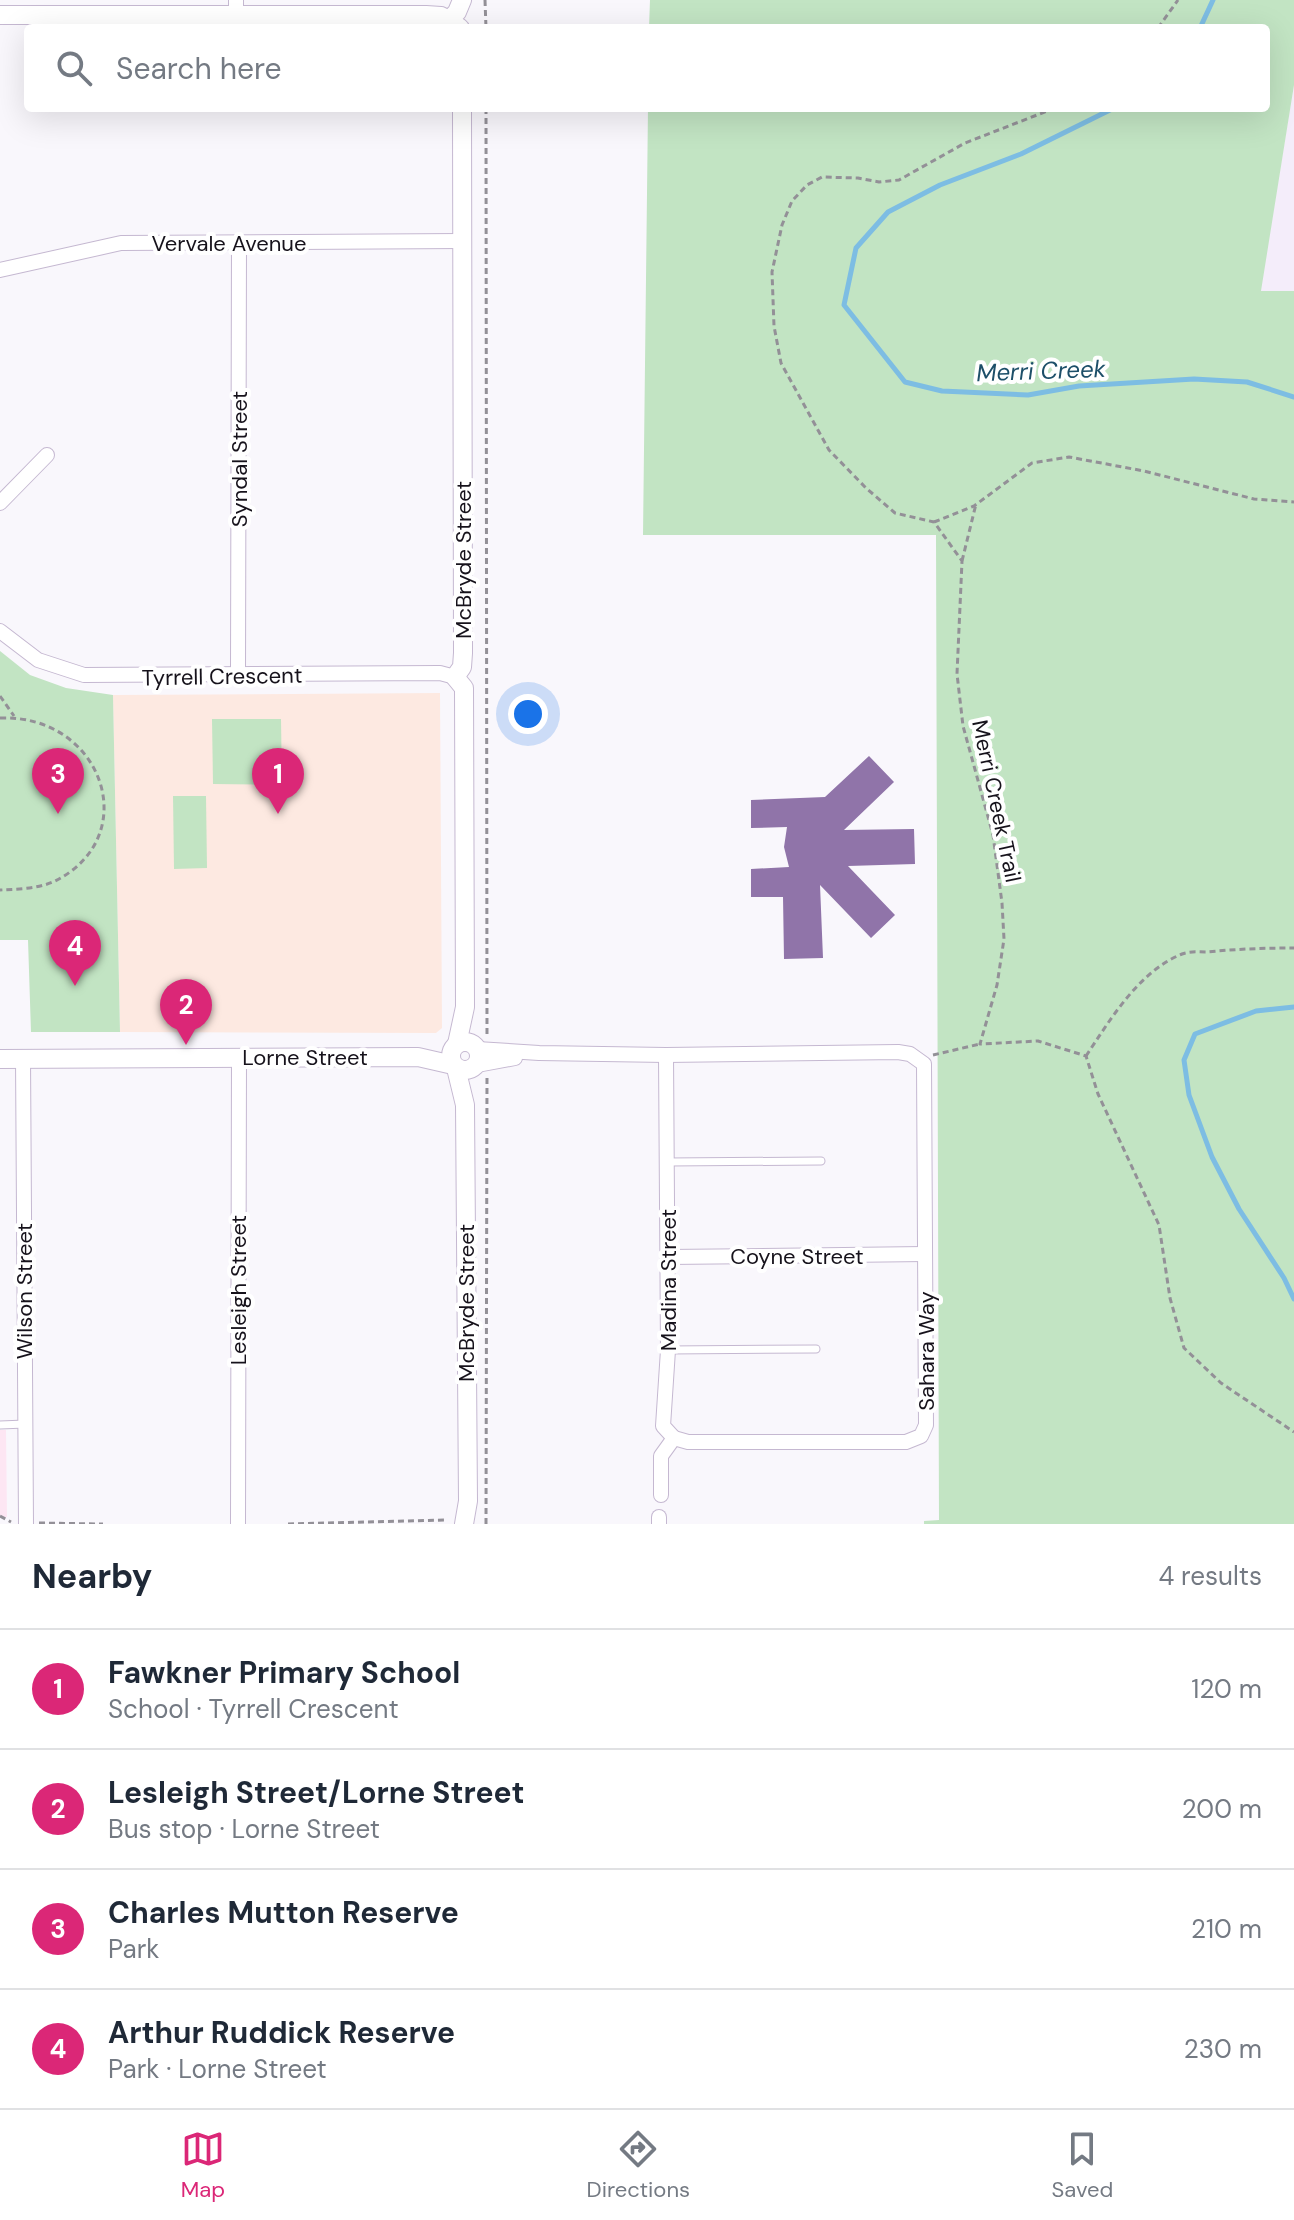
<!DOCTYPE html>
<meta charset="utf-8">
<style>
body{margin:0;font-family:"DM Sans",sans-serif;background:#f2f2f3;color:#1f2937}
.you{position:absolute;left:528px;top:714px;width:28px;height:28px;margin:-20px;border:6px solid #fff;border-radius:50%;background:#1a73e8;box-shadow:0 0 0 12px #1a73e833}
.badge{display:grid;place-items:center;width:52px;height:52px;border-radius:50%;background:#db2777;color:#fff;font-size:26px;font-weight:700}
.pin{position:absolute;translate:-50% -66px;filter:drop-shadow(0 2px 4px #0008)}
.pin::after{content:'';position:absolute;top:42px;width:28px;height:24px;background:inherit;clip-path:polygon(0 0,100% 0,50% 100%)}
.list{margin:0;padding:0;list-style:none}
h2{display:flex;justify-content:space-between;align-items:center;height:104px;margin:0;padding:0 32px;font-size:34px}
h2 small{font-size:26px;font-weight:400;color:#747a83}
.list li{display:grid;grid-template-columns:52px 1fr auto;gap:24px;align-items:center;box-sizing:border-box;height:120px;padding:0 32px;border-top:2px solid #e0e1e3}
.list b{display:block;font-size:30px;white-space:nowrap}
.list p{margin:0;font-size:26px;white-space:nowrap;color:#747a83}
.list em{font-size:26px;font-style:normal;color:#747a83}
.icon{flex:none;width:44px;height:44px;fill:none;stroke:currentColor;stroke-width:2;stroke-linecap:round;stroke-linejoin:round}
.map{position:relative;flex:none;width:1294px;height:1524px;overflow:hidden}
.search{position:absolute;background:#fff;box-shadow:0 8px 32px #0002;left:24px;right:24px;top:24px;height:88px;display:flex;align-items:center;gap:20px;box-sizing:border-box;padding:0 28px;border-radius:8px;color:#747a83;font-size:30px}
.sheet{height:584px;background:#fff}
nav{display:flex;justify-content:space-around;align-items:center;box-sizing:border-box;height:112px;border-top:2px solid #e0e1e3;background:#fff;font-size:22px;color:#747a83}
nav a{display:grid;justify-items:center;gap:4px}
nav .on{color:#db2777}
.map>svg:first-child{display:block}
</style>
<div class="map">
<svg width="1294" height="1524" viewBox="0 0 1294 1524">
<rect width="100%" height="100%" fill="#f9f7fc"/>
<polygon fill="#fde6f3" points="0,1430 6,1430 7,1517 0,1517"/>
<polygon fill="#f4edfa" points="1294,85 1294,291 1260,292"/>
<polygon fill="#fde9e1" points="440,693 442,1028 436,1033 120,1032 113,695"/>
<g fill="#c2e4c3">
<polygon points="650,0 1294,0 1294,85 1261,291 1294,291 1294,1524 924,1524 924,1521 939,1520 936,535 643,535 648,108 1266,108 1266,28 649,28"/>
<polygon points="0,651 30,675 66,688 113,695 120,1032 31,1032 28,940 0,940"/>
<polygon points="212,719 281,719 282,785 213,784"/>
<polygon points="173,796 206,796 207,868 174,869"/>
</g>
<g fill="none" stroke-linecap="round" stroke-linejoin="round">
<g stroke="#7dbde3" stroke-width="5">
<polyline points="1200,28 1213,0"/>
<polyline points="1114,108 1021,154 940,185 888,212 856,248 844,305 905,382 942,391 1028,395 1079,386 1194,379 1247,382 1294,397"/>
<polyline points="1294,1007 1256,1011 1195,1034 1184,1060 1189,1095 1212,1157 1239,1209 1284,1278 1294,1299"/>
</g>
</g>
<polygon fill="#9074a9" points="869,756 894,782 844,830 914,829 915,864 848,866 895,915 871,938 820,885 823,958 784,959 783,897 751,897 751,869 789,867 784,847 787,827 751,828 751,800 825,797"/>
<g fill="none" stroke-linecap="round" stroke-linejoin="round">
<g stroke="#c5b8d1" stroke-width="9">
<g id="service">
<polyline points="668,1162 821,1161"/>
<polyline points="668,1350 816,1349"/>
<polyline points="0,1425 25,1424"/>
</g>
</g>
<g stroke="#c5b8d1" stroke-width="16">
<g id="minor">
<polyline points="236,0 236,17"/>
<polyline points="0,270 121,243 462,241"/>
<polyline points="0,503 47,455"/>
<polyline points="0,631 38,660 84,675 440,673 455,677"/>
<polyline points="238,674 239,243"/>
<polyline points="477,1049 539,1053 666,1055 898,1052 910,1054 924,1064 926,1425 921,1436 906,1442 688,1442 674,1438"/>
<polyline points="666,1055 668,1350 663,1426 674,1438"/>
<polyline points="23,1058 26,1524"/>
<polyline points="477,1065 515,1058"/>
<polyline points="668,1257 925,1254"/>
<polyline points="661,1495 661,1456 674,1438"/>
<polyline points="659,1517 659,1524"/>
<polyline points="238,1524 239,1057"/>
</g>
</g>
<g stroke="#c5b8d1" stroke-width="20">
<g id="tertiary">
<polyline points="0,15 426,15 441,16 449,20"/>
<polyline points="460,28 449,20 457,12 462,0"/>
<circle cx="465" cy="1056" r="14"/>
<polyline points="457,1044 465,1007 464,688 455,677 462,667 463,653 462,108"/>
<polyline points="0,1059 418,1057 453,1065"/>
<polyline points="456,1068 465,1105 468,1501 464,1524"/>
</g>
</g>
<g stroke="#939097" stroke-width="3" stroke-dasharray="6 4" stroke-linecap="butt">
<polyline points="485,0 486,28"/>
<polyline points="1158,28 1178,0"/>
<polyline points="486,108 487,1036"/>
<polyline points="1055,108 965,143 899,180 879,182 858,178 822,177 807,185 792,201 782,225 772,272 774,326 781,363 829,450 866,488 895,513 934,522 962,561 957,674 963,726 993,835 1002,903 1004,939 997,985 980,1044 1038,1041 1086,1056 1098,1094 1159,1225 1170,1298 1184,1348 1221,1383 1294,1432"/>
<polyline points="934,522 974,506 1032,463 1069,457 1144,471 1254,499 1294,502"/>
<polyline points="962,561 976,504"/>
<polyline points="0,696 14,716"/>
<path d="M0,718C102,714 145,836 55,881C38,889 18,889 0,890"/>
<polyline points="933,1055 980,1044"/>
<path d="M1086,1056C1110,1020 1139,971 1182,954C1190,951 1199,952 1207,952C1236,949 1265,948 1294,948"/>
<polyline points="0,1516 11,1522"/>
<polyline points="39,1523 103,1524"/>
<polyline points="288,1524 445,1520"/>
<polyline points="486,1524 487,1076"/>
</g>
<use href="#service" stroke="#fff" stroke-width="7"/>
<use href="#minor" stroke="#fff" stroke-width="14"/>
<use href="#tertiary" stroke="#fff" stroke-width="18"/>
</g>
<g text-anchor="middle" stroke-width="8" stroke-linejoin="round" paint-order="stroke">
<g font-size="22" fill="#16121b" stroke="#fff">
<text x="229" y="251">Vervale Avenue</text>
<text transform="translate(239 459) rotate(-90)" y="8">Syndal Street</text>
<text transform="translate(463 560) rotate(-90)" y="8">McBryde Street</text>
<text transform="translate(222 676) rotate(-1)" y="8">Tyrrell Crescent</text>
<text transform="translate(997 801) rotate(78)" y="8">Merri Creek Trail</text>
<text x="305" y="1065">Lorne Street</text>
<text x="797" y="1264">Coyne Street</text>
<text transform="translate(668 1280) rotate(-90)" y="8">Madina Street</text>
<text transform="translate(238 1290) rotate(-90)" y="8">Lesleigh Street</text>
<text transform="translate(24 1291) rotate(-90)" y="8">Wilson Street</text>
<text transform="translate(466 1303) rotate(-90)" y="8">McBryde Street</text>
<text transform="translate(926 1351) rotate(-90)" y="8">Sahara Way</text>
</g>
<g font-size="24" font-style="italic" fill="#1d4f69" stroke="#fff">
<text transform="translate(1041 371) rotate(-2)" y="8">Merri Creek</text>
</g>
</g>
</svg>
<div class="you"></div>
<div class="pin badge" style="left:278px;top:814px">1</div>
<div class="pin badge" style="left:186px;top:1045px">2</div>
<div class="pin badge" style="left:58px;top:814px">3</div>
<div class="pin badge" style="left:75px;top:986px">4</div>
<div class="search"><svg class="icon" aria-label="search" viewBox="0 0 24 24"><circle cx="10" cy="10" r="6"/><path d="M15 15l6 6"/></svg>Search here</div>
</div>
<section class="sheet">
<h2>Nearby<small>4 results</small></h2>
<ul class="list">
<li><span class="badge">1</span><div><b>Fawkner Primary School</b><p>School · Tyrrell Crescent</p></div><em>120 m</em></li>
<li><span class="badge">2</span><div><b>Lesleigh Street/Lorne Street</b><p>Bus stop · Lorne Street</p></div><em>200 m</em></li>
<li><span class="badge">3</span><div><b>Charles Mutton Reserve</b><p>Park</p></div><em>210 m</em></li>
<li><span class="badge">4</span><div><b>Arthur Ruddick Reserve</b><p>Park · Lorne Street</p></div><em>230 m</em></li>
</ul>
</section>
<nav>
<a class="on"><svg class="icon" aria-label="map" viewBox="0 0 24 24"><path d="M3 6l6-2 6 2 6-2v14l-6 2-6-2-6 2zM9 4v14M15 6v14"/></svg>Map</a>
<a><svg class="icon" aria-label="directions" viewBox="0 0 24 24"><path d="M12 3l9 9-9 9-9-9zM9 14v-3h6M13 9l2 2-2 2"/></svg>Directions</a>
<a><svg class="icon" aria-label="saved" viewBox="0 0 24 24"><path d="M7 4h10v16l-5-4-5 4z"/></svg>Saved</a>
</nav>
